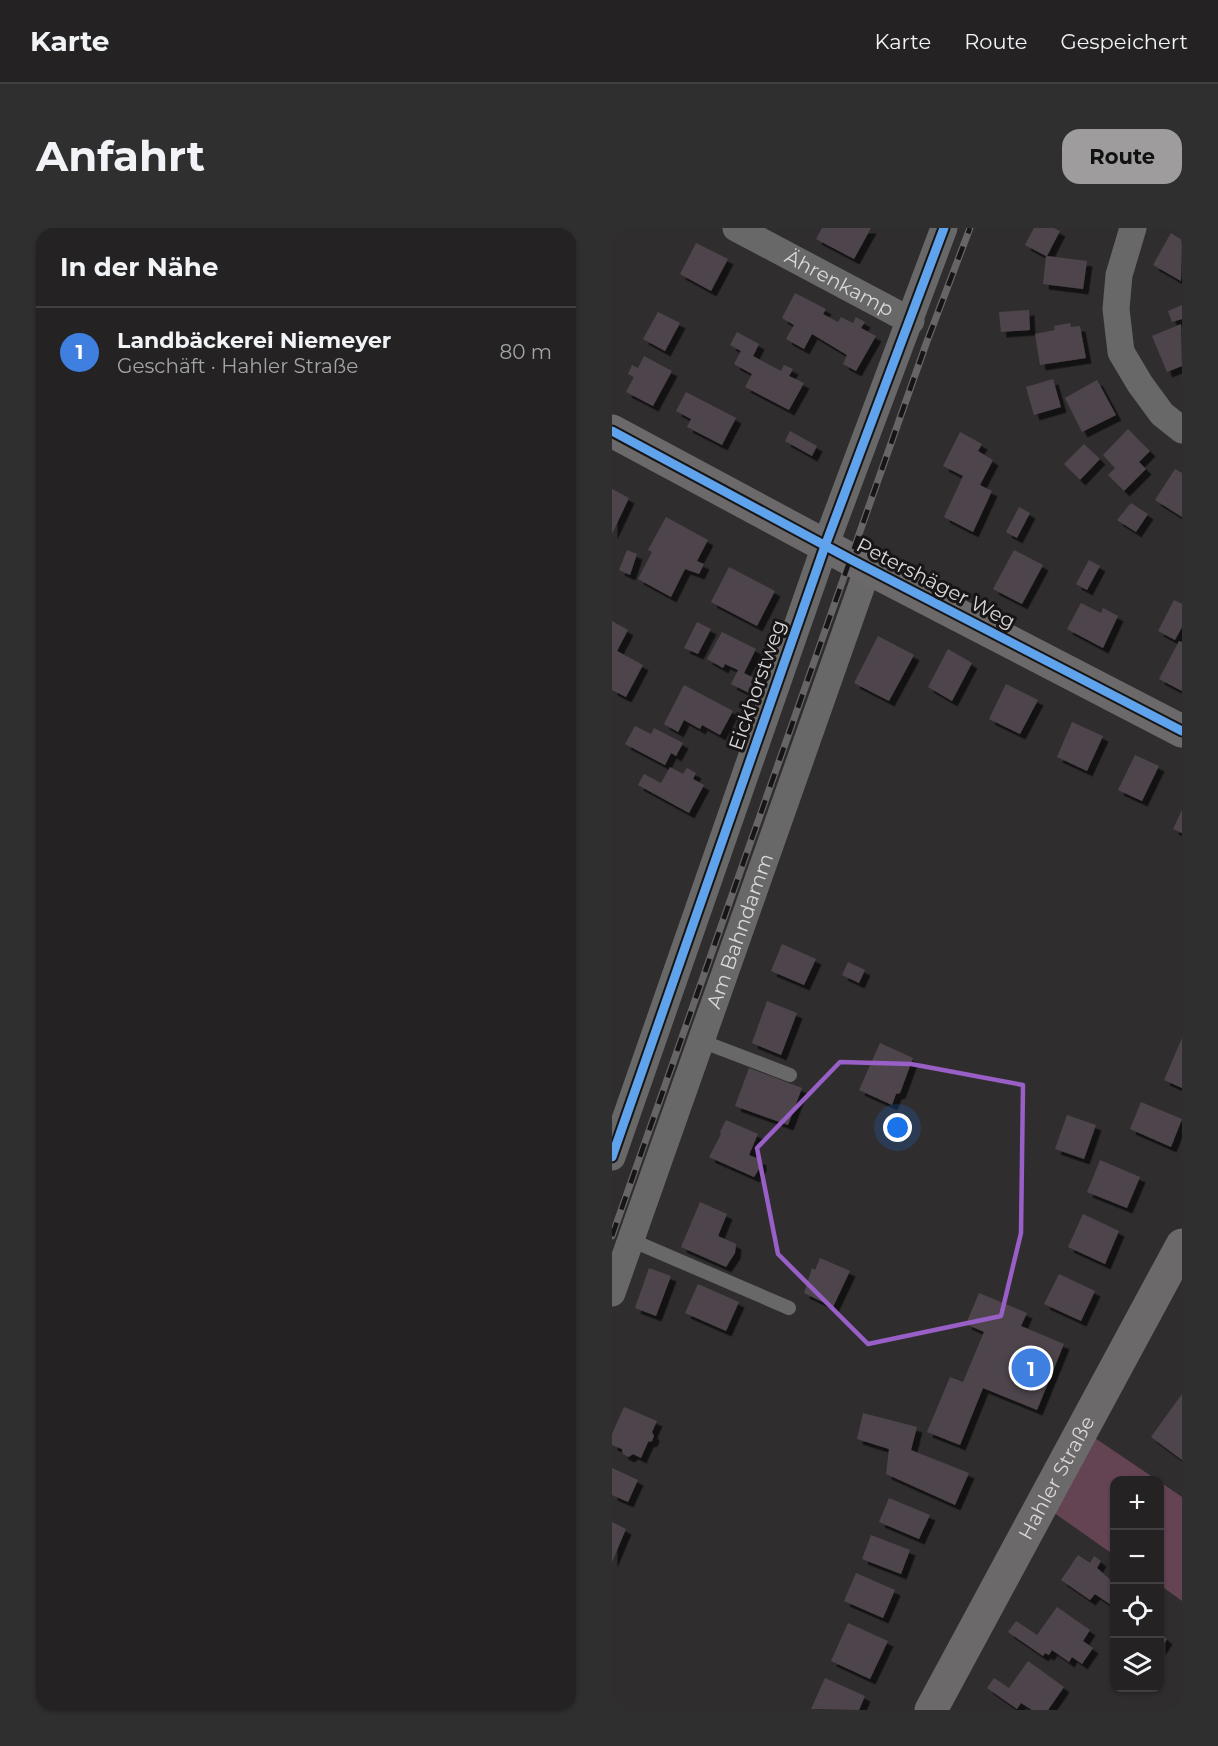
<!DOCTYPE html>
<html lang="de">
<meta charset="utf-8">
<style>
body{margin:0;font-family:Montserrat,sans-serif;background:#302f30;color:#f1f3f6}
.controls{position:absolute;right:18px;bottom:18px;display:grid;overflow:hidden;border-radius:12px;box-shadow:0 2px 4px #0004}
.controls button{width:54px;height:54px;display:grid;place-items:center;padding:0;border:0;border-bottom:2px solid #413f41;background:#242223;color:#f1f3f6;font:30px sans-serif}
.you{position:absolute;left:286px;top:900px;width:21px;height:21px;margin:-15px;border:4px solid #fff;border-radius:50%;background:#1a73e8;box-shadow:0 0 0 9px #1a73e833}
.badge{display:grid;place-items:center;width:39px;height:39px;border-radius:50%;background:#9e9c9d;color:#fff;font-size:20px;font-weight:700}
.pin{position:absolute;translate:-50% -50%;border:3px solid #fff;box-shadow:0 2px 6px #0006}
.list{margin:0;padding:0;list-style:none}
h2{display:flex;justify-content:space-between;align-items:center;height:78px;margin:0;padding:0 24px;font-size:26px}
h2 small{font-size:20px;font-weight:400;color:#a3a4a6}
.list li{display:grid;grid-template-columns:39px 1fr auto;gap:18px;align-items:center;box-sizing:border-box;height:90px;padding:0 24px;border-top:2px solid #413f41}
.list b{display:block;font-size:22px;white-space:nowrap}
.list p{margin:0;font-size:20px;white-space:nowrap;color:#a3a4a6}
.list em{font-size:20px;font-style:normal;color:#a3a4a6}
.icon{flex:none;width:33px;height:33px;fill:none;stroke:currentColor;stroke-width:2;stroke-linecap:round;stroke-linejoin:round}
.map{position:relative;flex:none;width:570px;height:1482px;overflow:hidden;border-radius:18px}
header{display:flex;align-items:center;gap:36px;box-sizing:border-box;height:84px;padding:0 30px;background:#242223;border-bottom:2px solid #413f41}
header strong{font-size:28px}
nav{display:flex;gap:33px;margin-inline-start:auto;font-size:21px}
.intro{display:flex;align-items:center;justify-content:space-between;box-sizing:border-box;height:144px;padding:0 36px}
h1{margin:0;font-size:42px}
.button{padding:15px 27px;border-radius:18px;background:#9e9c9d;color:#111;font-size:21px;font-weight:700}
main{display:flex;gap:36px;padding:0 36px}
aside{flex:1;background:#242223;border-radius:18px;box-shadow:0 2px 4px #0004}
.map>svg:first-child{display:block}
</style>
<header>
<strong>Karte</strong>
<nav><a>Karte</a><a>Route</a><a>Gespeichert</a></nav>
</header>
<div class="intro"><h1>Anfahrt</h1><a class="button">Route</a></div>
<main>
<aside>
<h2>In der Nähe<small></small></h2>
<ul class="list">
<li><span class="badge" style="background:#3f7fe0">1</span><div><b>Landbäckerei Niemeyer</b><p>Geschäft · Hahler Straße</p></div><em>80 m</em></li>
</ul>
</aside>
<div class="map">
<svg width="570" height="1482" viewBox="0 0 570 1482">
<defs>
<filter id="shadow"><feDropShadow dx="5.5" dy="5.5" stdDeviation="0" flood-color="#0009"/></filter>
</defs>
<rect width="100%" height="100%" fill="#302d2f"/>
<g fill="#644453">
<polygon points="477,1206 545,1252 502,1252 502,1327 438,1282"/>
<polygon points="548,1254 570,1269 570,1373 548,1357"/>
</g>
<g fill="#4e454b" filter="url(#shadow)">
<polygon points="210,0 259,0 242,31 204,11"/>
<polygon points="422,0 442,0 448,3 435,28 475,33 471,61 431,56 434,28 413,17"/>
<polygon points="559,5 570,12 569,53 541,37"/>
<polygon points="84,15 116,31 99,63 68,46"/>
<polygon points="183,65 214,81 211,86 226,94 229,89 241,95 244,89 253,94 249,100 264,108 244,143 231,136 235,127 200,106 192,121 174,111 182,97 170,90"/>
<polygon points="570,77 570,91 560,94 556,83"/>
<polygon points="417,82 418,102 389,104 387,84"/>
<polygon points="46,84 68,95 53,123 31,111"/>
<polygon points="458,95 459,99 468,98 474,130 428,137 423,106 443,102 442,98"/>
<polygon points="569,96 570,138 555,144 540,108"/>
<polygon points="125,104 147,116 141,128 169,143 172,137 181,141 177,148 192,155 177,182 133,159 140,146 122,136 129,123 118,117"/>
<polygon points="32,128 60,143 41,178 14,164 22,149 16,146 20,137 26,140"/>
<polygon points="441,151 449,179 422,187 414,159"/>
<polygon points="485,152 504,187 470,204 453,170"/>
<polygon points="74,164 124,190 110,217 75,199 79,191 64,183"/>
<polygon points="516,201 538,223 527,234 534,241 512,263 496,247 503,240 491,227"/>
<polygon points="178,203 205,218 200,228 173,213"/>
<polygon points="348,204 370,216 366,223 381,232 368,257 380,263 361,304 332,289 351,248 331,238"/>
<polygon points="472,216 488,231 468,252 452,236"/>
<polygon points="563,241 570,245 570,289 543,272"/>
<polygon points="0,261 17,270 0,306"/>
<polygon points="519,275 536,286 524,304 505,292"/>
<polygon points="407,279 418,285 405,310 394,304"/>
<polygon points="54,289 96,312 85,333 92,336 87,346 73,341 59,369 26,351 40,324 36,322"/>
<polygon points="15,322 25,326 18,347 7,342"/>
<polygon points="402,322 431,337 410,376 381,361"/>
<polygon points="477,332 488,338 475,362 464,356"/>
<polygon points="117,339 163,363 145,398 99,374"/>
<polygon points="562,372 570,376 570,399 563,412 546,403"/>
<polygon points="469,375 489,385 491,380 506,388 491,420 455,401"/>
<polygon points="0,393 16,402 5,423 31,437 14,469 0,462"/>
<polygon points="85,394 99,401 86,426 72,420"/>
<polygon points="110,404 144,421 132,445 146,452 139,466 119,456 126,442 113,436 111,440 95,431"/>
<polygon points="266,408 302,427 277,473 242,455"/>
<polygon points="567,413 570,414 570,463 547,451"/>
<polygon points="336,421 360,435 340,473 316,459"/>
<polygon points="394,456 426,472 408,506 377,491"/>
<polygon points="72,457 121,483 108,507 90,497 88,501 72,492 66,504 52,496"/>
<polygon points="460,494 491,508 475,543 445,529"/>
<polygon points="23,498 39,506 42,500 71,515 64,528 59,525 53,537 13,516"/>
<polygon points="523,527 547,538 530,573 506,562"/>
<polygon points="58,539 71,546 75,540 84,545 81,551 92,557 77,585 26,557 32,546 49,555"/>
<polygon points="570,582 570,605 561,601"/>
<polygon points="170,716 204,731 192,757 159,743"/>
<polygon points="236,734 253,742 247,755 230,747"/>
<polygon points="155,773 185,785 169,827 140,815"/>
<polygon points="570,810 570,860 552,852"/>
<polygon points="268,815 301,830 288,865 284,866 280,877 247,862"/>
<polygon points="137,840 190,860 176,897 123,878"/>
<polygon points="529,874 570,891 559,919 518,901"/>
<polygon points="455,887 484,897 472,931 443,921"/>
<polygon points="114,892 146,906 137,927 149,932 149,938 142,949 97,929 109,906 108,904"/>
<polygon points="488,932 528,949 515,980 475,964"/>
<polygon points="88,974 115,986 106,1008 124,1016 123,1025 114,1039 69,1019"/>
<polygon points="471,986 507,1003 493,1036 456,1019"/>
<polygon points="208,1030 238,1043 221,1079 192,1065 200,1040 203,1042"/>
<polygon points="37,1040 59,1048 44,1088 23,1080"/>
<polygon points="447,1046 483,1063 469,1093 432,1076"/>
<polygon points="86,1056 127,1074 114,1103 73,1085"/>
<polygon points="367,1065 415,1085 409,1098 452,1116 425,1182 371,1160 348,1217 315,1204 338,1149 351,1154 372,1104 354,1096"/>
<polygon points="570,1166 570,1232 539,1209"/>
<polygon points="12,1179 45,1193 40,1204 42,1208 40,1213 36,1214 29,1230 21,1226 17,1229 11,1226 10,1221 0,1217 0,1206"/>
<polygon points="251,1185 305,1199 299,1222 357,1245 343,1277 274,1246 277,1221 245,1211"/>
<polygon points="0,1240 26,1252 16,1274 0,1267"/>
<polygon points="277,1270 318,1287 307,1311 267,1294"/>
<polygon points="0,1294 14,1301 0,1334"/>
<polygon points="259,1307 298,1322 289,1346 250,1331"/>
<polygon points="466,1327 478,1335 482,1328 489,1333 485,1340 502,1355 502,1379 483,1366 478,1372 449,1352"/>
<polygon points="244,1345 283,1362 271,1390 232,1373"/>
<polygon points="445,1379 478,1402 471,1413 481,1420 470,1436 460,1429 457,1434 440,1422 437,1427 433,1425 431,1428 396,1404 404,1393 425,1407"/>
<polygon points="236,1395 276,1413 258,1451 219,1433"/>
<polygon points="548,1405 555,1411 548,1422"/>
<polygon points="416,1433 452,1459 436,1482 420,1482 409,1475 405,1481 375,1460 382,1450 397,1460"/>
<polygon points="213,1450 253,1468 247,1482 199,1481"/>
</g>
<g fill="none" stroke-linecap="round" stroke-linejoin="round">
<g stroke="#686868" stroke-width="14">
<polyline points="89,813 178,847"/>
<polyline points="19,1012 177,1080"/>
</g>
<g stroke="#686868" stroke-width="27">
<path id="s1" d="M124,0L299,93"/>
<polyline points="521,0 507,47 504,81 509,124 528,156 550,186 570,202"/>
<polyline points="0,929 213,318 332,0"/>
<path id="s2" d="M0,1065L256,340"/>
</g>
<g stroke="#6c696a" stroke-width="33">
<polyline points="0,203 238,331 570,503"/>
<path id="s3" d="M319,1482L570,1017"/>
</g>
<g stroke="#676566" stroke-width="7">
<polyline id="rail" points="0,1008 314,116 358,0"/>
</g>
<use href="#rail" stroke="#181516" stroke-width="4.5" stroke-dasharray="14" stroke-linecap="butt"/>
<g stroke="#181516" stroke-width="13">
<g id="cycleway">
<polyline points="0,203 238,331 570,503"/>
<polyline points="0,929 213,318 332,0"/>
</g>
</g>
<use href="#cycleway" stroke="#60a3ed" stroke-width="9"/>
</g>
<path fill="none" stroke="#985fc6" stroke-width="4.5" stroke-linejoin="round" d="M228,834L299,836L411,857L409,1005L389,1088L256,1116L166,1026L145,920Z"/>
<g text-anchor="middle" stroke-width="6" stroke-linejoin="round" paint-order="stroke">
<g font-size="20" fill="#dad7d8" stroke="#181516">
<text dy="7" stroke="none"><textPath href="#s1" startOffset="117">Ährenkamp</textPath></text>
<text transform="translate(324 355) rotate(27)" y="7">Petershäger Weg</text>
<text transform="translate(145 457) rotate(-71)" y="7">Eickhorstweg</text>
<text dy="7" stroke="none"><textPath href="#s2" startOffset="384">Am Bahndamm</textPath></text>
<text dy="7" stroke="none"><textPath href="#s3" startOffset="264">Hahler Straße</textPath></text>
</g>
</g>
</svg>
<div class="controls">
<button>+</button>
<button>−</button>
<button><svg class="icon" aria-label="locate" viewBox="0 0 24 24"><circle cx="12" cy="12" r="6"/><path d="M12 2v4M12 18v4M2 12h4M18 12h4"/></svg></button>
<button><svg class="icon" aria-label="layers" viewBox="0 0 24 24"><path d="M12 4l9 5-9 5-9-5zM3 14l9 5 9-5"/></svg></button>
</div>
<div class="you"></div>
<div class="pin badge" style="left:419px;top:1140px;background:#3f7fe0">1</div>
</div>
</main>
